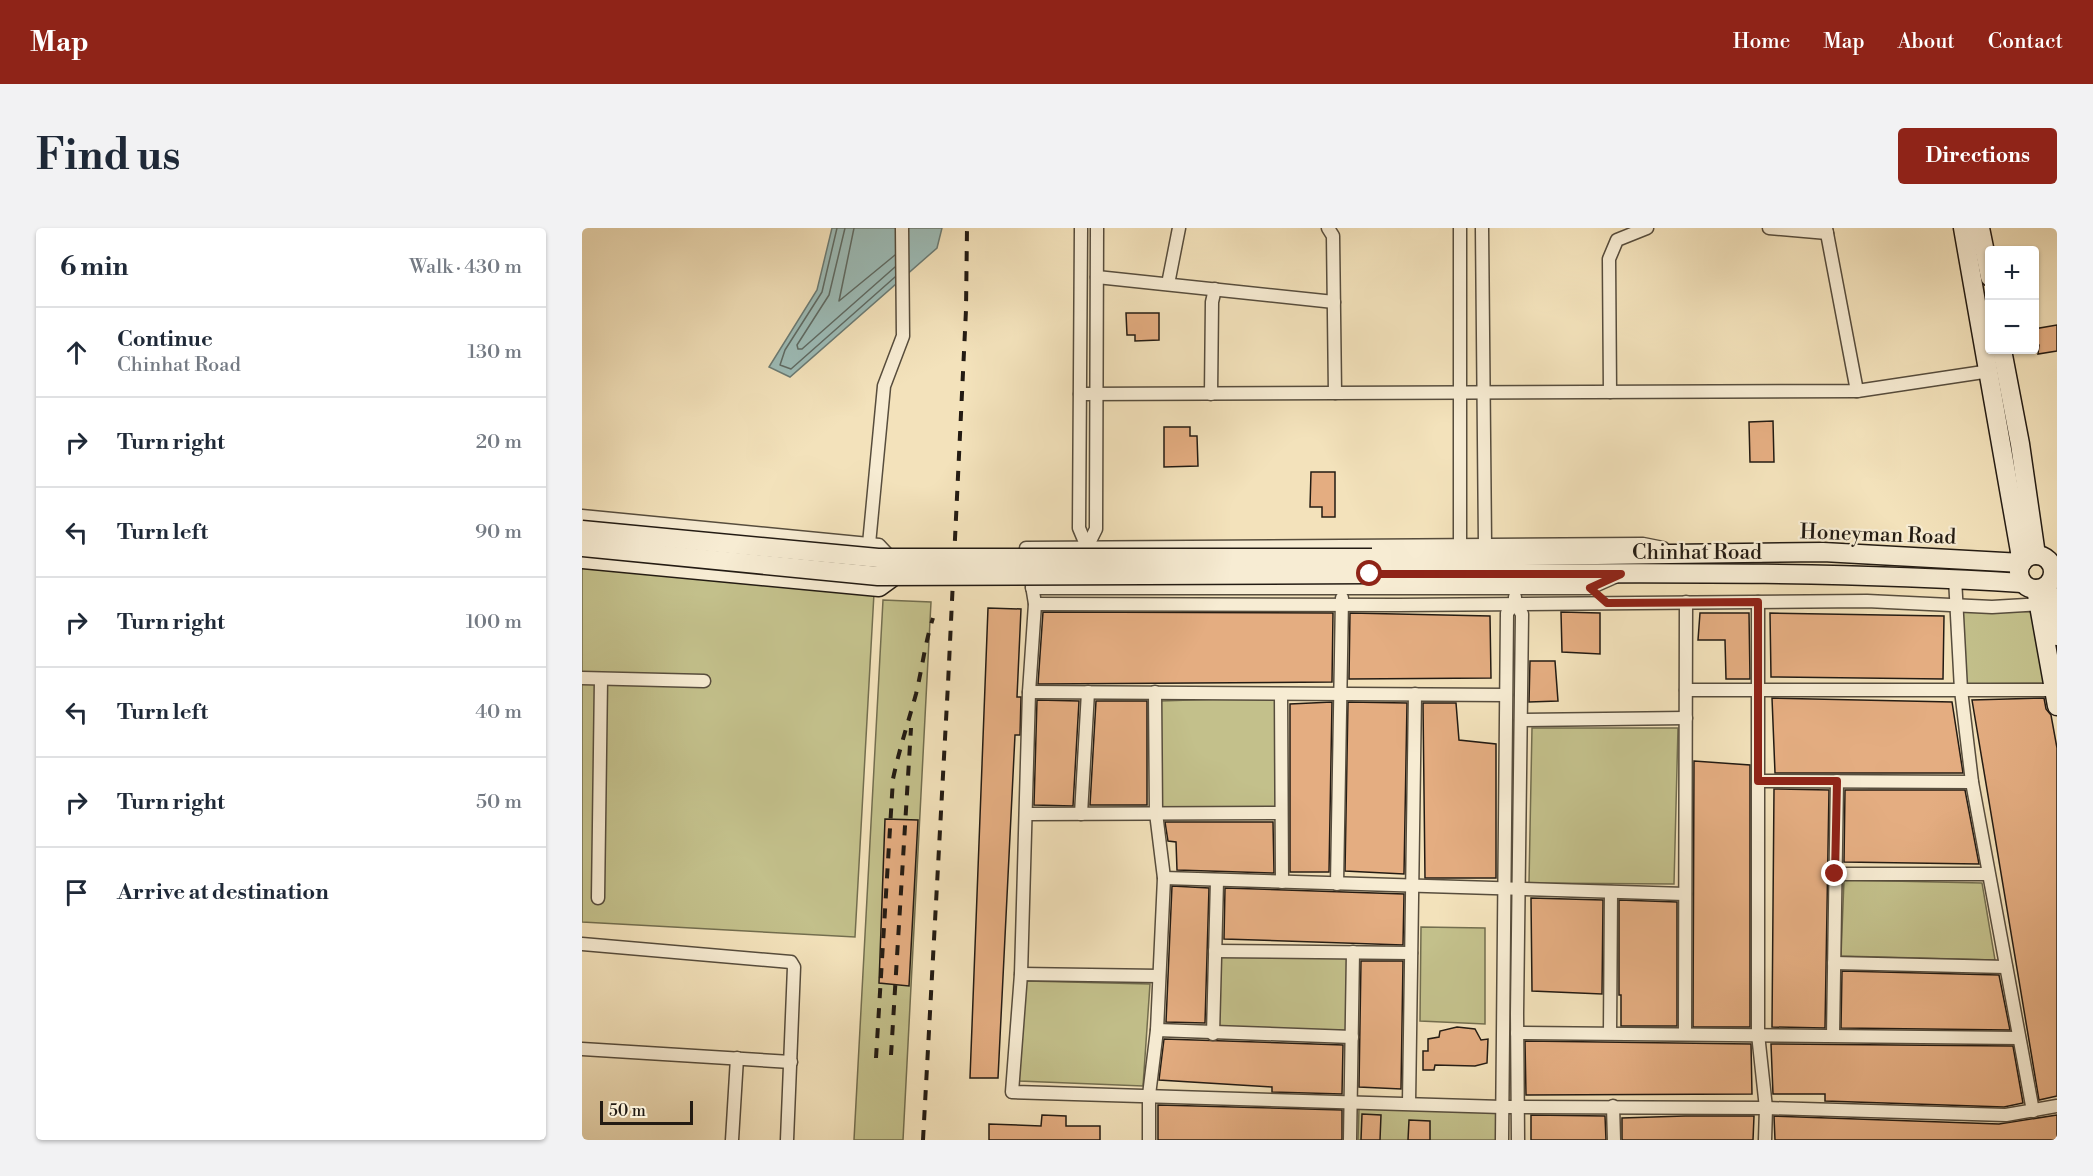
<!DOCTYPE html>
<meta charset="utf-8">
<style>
body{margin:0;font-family:"Libre Bodoni",serif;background:#f2f2f3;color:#1f2937}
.controls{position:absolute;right:18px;top:18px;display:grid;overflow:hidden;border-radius:6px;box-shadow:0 2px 4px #0004}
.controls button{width:54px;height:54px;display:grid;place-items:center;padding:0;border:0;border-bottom:2px solid #e0e1e3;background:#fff;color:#1f2937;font:30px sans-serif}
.scale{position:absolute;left:18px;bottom:15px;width:93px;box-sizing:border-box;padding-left:6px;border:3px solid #231b13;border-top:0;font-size:16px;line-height:21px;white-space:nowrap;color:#231b13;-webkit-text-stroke:4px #f7ecd3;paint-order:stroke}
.stop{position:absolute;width:18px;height:18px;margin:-14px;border:4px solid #8f2418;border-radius:50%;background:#fff}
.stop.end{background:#8f2418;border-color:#fff;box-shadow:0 2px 6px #0008}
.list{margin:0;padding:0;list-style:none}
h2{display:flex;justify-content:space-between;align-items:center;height:78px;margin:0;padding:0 24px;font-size:26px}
h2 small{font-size:20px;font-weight:400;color:#747a83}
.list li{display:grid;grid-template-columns:39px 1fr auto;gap:18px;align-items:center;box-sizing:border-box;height:90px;padding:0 24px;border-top:2px solid #e0e1e3}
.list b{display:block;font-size:22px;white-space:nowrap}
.list p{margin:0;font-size:20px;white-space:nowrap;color:#747a83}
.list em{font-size:20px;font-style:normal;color:#747a83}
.icon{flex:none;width:33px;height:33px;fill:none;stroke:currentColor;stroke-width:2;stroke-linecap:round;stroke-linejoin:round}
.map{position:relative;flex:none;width:1475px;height:912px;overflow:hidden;border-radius:6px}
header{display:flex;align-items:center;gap:36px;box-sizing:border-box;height:84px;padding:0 30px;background:#8f2418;color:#fff}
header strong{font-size:28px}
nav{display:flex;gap:33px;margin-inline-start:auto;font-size:21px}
.intro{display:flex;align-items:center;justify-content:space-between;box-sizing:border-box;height:144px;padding:0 36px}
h1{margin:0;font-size:42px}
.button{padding:15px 27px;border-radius:6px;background:#8f2418;color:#fff;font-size:21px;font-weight:700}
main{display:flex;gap:36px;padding:0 36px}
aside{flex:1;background:#fff;border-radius:6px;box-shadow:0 2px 4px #0004}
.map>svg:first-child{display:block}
</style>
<header>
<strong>Map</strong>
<nav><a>Home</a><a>Map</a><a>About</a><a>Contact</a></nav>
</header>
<div class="intro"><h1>Find us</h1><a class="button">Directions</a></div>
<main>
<aside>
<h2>6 min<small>Walk · 430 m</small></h2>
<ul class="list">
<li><svg class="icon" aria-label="ahead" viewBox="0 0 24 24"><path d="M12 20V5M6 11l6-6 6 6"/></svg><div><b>Continue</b><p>Chinhat Road</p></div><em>130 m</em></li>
<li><svg class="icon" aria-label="right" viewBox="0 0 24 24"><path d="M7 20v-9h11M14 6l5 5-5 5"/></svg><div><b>Turn right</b></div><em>20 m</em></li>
<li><svg class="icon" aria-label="left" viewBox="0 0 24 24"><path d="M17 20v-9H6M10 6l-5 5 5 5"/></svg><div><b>Turn left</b></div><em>90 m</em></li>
<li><svg class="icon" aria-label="right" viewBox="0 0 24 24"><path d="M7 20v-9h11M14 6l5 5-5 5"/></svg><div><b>Turn right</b></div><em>100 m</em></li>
<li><svg class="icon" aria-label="left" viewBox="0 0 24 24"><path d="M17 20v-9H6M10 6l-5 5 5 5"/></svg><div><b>Turn left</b></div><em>40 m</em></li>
<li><svg class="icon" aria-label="right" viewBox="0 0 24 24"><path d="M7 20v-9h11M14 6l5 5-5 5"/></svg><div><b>Turn right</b></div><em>50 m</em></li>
<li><svg class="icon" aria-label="arrive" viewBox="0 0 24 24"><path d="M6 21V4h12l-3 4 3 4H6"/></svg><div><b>Arrive at destination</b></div></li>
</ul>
</aside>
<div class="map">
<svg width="1475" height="912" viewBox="0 0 1475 912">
<rect width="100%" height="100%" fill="#f3e2bb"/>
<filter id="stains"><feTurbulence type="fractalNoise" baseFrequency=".00333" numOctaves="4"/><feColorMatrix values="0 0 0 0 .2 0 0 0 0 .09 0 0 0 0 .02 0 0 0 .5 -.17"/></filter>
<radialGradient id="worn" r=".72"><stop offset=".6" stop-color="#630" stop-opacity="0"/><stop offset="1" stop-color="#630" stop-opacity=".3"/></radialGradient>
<g fill="#c3c08b" stroke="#736e4f" stroke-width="1.5">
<polygon points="0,338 292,365 273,709 0,694"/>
<polygon points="301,372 349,374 321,912 272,912"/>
<polygon points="1380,380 1454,384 1467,455 1383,456"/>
<polygon points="695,469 694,583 577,580 579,473"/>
<polygon points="950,500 1096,500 1092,656 947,655"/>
<polygon points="1262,652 1400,655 1413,732 1259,728"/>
<polygon points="839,699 903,700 903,796 838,793"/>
<polygon points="638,727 768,728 766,804 636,801"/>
<polygon points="444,753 568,756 561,858 437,853"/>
<polygon points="777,880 915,884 915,912 776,912"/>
</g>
<polygon fill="#9dbcb7" stroke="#6c7c75" stroke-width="1.5" points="250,0 360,0 355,20 208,149 187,139 235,62"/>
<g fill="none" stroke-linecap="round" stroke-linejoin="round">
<g stroke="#606c65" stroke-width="1.5">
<polyline points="255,0 240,64 203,122 198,137 209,141 313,49"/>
<polyline points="263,0 247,67 215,117 216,121 220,121 313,39"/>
<polyline points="272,0 257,73 313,27"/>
</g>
</g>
<g fill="#e4ad81" stroke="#231b13" stroke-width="1.5">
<polygon points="544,85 577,85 577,112 553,113 553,107 545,107"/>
<polygon points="1475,97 1475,123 1456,126 1457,117 1452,116 1452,101"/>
<polygon points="1191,193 1192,234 1168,234 1167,194"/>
<polygon points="582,199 608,199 608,208 615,208 616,238 582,239"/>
<polygon points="729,244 753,244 753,289 740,289 740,279 728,279"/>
<polygon points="406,380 439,381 435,469 439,469 438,507 433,507 416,850 388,850"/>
<polygon points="461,384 751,385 750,454 456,456"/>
<polygon points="979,384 1018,385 1018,426 980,424"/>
<polygon points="768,385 908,388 909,450 767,451"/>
<polygon points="1118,385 1167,385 1168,451 1144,451 1143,412 1116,412"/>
<polygon points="1188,385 1362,388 1361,451 1189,449"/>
<polygon points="948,433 973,433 976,473 947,474"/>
<polygon points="1190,470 1370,474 1381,545 1193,545"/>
<polygon points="1462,470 1464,481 1469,487 1475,520 1475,868 1457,872 1390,472"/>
<polygon points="455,472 497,473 491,578 452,577"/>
<polygon points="514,473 565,473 565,577 508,577"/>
<polygon points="750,474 747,644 708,644 708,476"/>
<polygon points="766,474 825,475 822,646 763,643"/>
<polygon points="841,475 874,475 877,512 914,516 914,650 843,650"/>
<polygon points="1112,533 1168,537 1168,799 1111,799"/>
<polygon points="1192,561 1247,562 1243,800 1190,799"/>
<polygon points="1263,562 1383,562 1397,636 1262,634"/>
<polygon points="303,591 336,592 327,758 297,755"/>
<polygon points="583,594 691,594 692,645 595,642 594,614 586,613"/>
<polygon points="590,658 627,660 623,795 584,794"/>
<polygon points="643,660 822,666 821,717 642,711"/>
<polygon points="949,670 1021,672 1020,766 950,763"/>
<polygon points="1037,672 1095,674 1095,798 1039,798 1039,767 1037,767"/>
<polygon points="779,733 821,733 819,861 777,859"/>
<polygon points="1260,743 1417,747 1428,802 1259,800"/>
<polygon points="875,799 893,801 899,812 906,811 905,835 893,838 853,837 852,842 841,842 841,823 846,823 846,811 857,809 858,803"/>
<polygon points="582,811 761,817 760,866 690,864 690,859 577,852"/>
<polygon points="943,813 1169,816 1170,866 944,867"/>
<polygon points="1189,816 1431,818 1441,875 1422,879 1243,873 1243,866 1191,866"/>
<polygon points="576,877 760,882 760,912 576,912"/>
<polygon points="780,886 799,887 798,912 779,912"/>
<polygon points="460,887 484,888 484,898 518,898 518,912 407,912 407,896 459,898"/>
<polygon points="949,887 1023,888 1024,912 949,912"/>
<polygon points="1475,887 1475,912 1193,912 1192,888 1417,896"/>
<polygon points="1103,888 1172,888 1171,912 1040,912 1040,890"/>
<polygon points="827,892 848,893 848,912 826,912"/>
</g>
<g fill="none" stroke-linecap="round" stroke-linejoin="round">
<g stroke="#574d3d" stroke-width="15">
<g id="street">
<polyline points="499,0 497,300 505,319"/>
<polyline points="746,0 751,8 753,165"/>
<polyline points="878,0 878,316"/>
<polyline points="900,0 903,316"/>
<polyline points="1187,0 1245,5"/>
<polyline points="1244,0 1275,163"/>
<polyline points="515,49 752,74"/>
<polyline points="586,56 597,0"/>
<polyline points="1028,164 1027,31 1035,12 1065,0"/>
<polyline points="498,166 1275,163 1408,143"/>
<polyline points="629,166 630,74 633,61"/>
<polyline points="0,288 297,317 311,332"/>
<polyline points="287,316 302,158 321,108 320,0"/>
<polyline points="505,319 514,301 515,0"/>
<polyline points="1081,320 1061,316 444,320 453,376 447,464 439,746 430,864 920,879 1184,880 1424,887 1475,878"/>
<polyline points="1373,350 1379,462 1390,554 1451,883"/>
<polyline points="450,360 1008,360 1035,348"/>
<polyline points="933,369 933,375 940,386 935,786 936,912"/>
<polyline points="1176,374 1176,806 1184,880 1183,912"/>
<polyline points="453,376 816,377 1285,373 1410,379 1462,376"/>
<polyline points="0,450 122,453"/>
<polyline points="1104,462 1472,462"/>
<polyline points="447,464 924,467"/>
<polyline points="699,466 700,654"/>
<polyline points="939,492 1104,490"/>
<polyline points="1176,553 1390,554"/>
<polyline points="445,586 699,585"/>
<polyline points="499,586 506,464"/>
<polyline points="1253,646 1406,646"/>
<polyline points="582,650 1103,666"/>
<polyline points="755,656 760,370"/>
<polyline points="16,670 19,451"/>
<polyline points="0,716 209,734 212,739 205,912"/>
<polyline points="633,723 829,725"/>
<polyline points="1252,735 1424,739"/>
<polyline points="439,746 577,748"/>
<polyline points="575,802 770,809"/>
<polyline points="935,805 1437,810"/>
<polyline points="1028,805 1029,664"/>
<polyline points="1103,805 1104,374"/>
<polyline points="631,806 635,653"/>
<polyline points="1251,807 1255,553"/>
<polyline points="0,821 209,834"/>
<polyline points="827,875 833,466"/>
<polyline points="1031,878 1032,912"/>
<polyline points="150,912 155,830"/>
<polyline points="567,912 567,867 575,802 582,650 574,585 573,464"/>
<polyline points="768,912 771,724"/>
<polyline points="920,912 925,385 933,375"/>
</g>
</g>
<g stroke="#231b13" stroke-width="21">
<g id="secondary">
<polyline points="1398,0 1408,49"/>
<polyline points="1420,122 1438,216 1454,327"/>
<circle cx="1454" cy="344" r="17"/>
<polyline points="790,330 1241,324 1440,335 1381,0"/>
<polyline points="0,331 297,359 319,343"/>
<path d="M788,346C1006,346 1224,341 1440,355"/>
<polyline points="1454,361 1475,478"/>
<polyline points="1466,362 1475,408"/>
</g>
</g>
<use href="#street" stroke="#f7ecd3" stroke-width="12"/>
<use href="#secondary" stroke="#f7ecd3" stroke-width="18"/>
<g stroke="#231b13" stroke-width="4" stroke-dasharray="10 10" stroke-linecap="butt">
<polyline points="309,827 329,500"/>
<path d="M294,830L311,551C317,522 326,495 334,466C340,441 343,415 351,390"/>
<polyline points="341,912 366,456 384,82 385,0"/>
</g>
<g stroke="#231b13" stroke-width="21" stroke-linecap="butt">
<g id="secondary-bridge">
<polyline points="0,302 296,330 790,330"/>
<polyline points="0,319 296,348 788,346"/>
</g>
</g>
<use href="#secondary-bridge" stroke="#f7ecd3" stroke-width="18"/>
</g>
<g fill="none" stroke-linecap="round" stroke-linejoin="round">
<polyline stroke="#8f2418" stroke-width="8" points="788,346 1039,346 1008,360 1025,375 1176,374 1176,553 1255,553 1253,646"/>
</g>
<g text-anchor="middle" stroke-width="4.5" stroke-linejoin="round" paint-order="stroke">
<g font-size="21" fill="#231b13" stroke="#f7ecd3">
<text transform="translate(1296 306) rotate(2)" y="7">Honeyman Road</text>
<text x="1115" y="331">Chinhat Road</text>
</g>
</g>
<rect width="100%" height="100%" filter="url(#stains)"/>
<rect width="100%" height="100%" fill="url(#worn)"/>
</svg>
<div class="controls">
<button>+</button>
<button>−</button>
</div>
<div class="scale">50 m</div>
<div class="stop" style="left:788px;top:346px"></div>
<div class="stop end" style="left:1253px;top:646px"></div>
</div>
</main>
